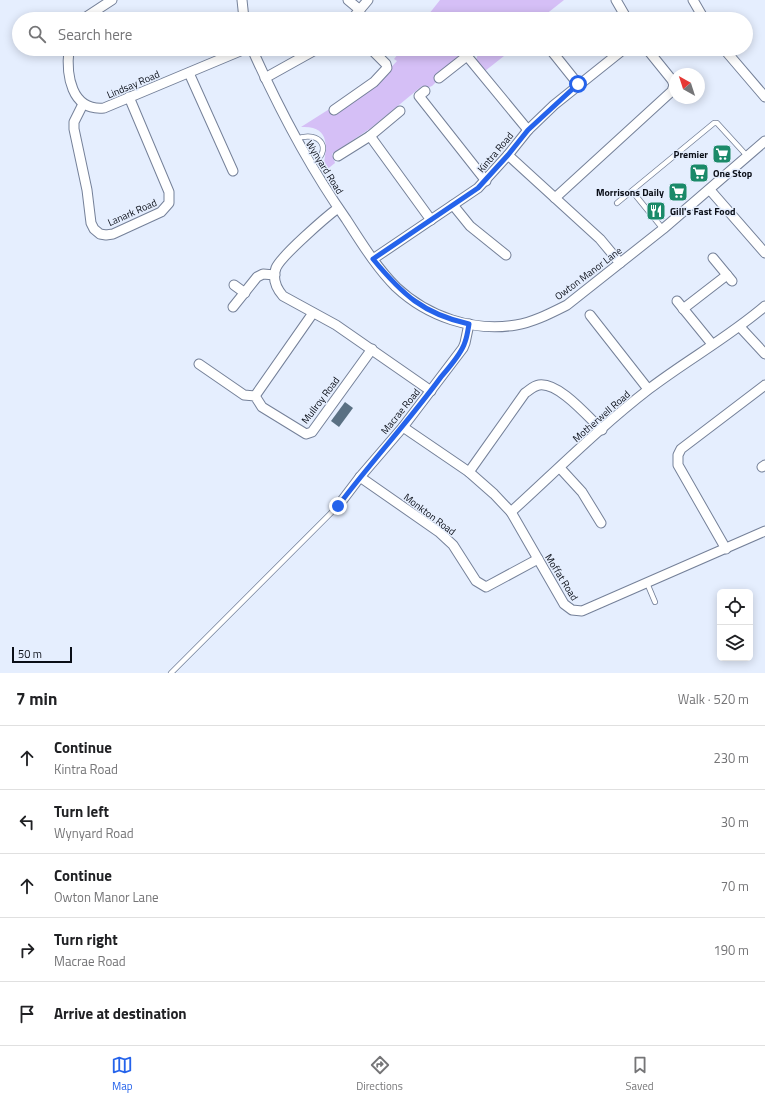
<!DOCTYPE html>
<meta charset="utf-8">
<style>
body{margin:0;font-family:"Titillium Web",sans-serif;background:#f6f6f6;color:#202124}
.controls{position:absolute;right:12px;bottom:12px;display:grid;overflow:hidden;border-radius:6px;box-shadow:0 2px 10px #0003}
.controls button{width:36px;height:36px;display:grid;place-items:center;padding:0;border:0;border-bottom:1px solid #e0e0e0;background:#fff;color:#202124;font:20px sans-serif}
.compass{position:absolute;left:669px;top:68px;width:36px;height:36px;border-radius:50%;background:#fff;box-shadow:0 2px 10px #0003;rotate:321deg}
.scale{position:absolute;left:12px;bottom:10px;width:60px;box-sizing:border-box;padding-left:4px;border:2px solid #0a0e17;border-top:0;font-size:11px;line-height:14px;white-space:nowrap;color:#0a0e17;-webkit-text-stroke:3px #e5eefe;paint-order:stroke}
.stop{position:absolute;width:12px;height:12px;margin:-9px;border:3px solid #2563eb;border-radius:50%;background:#fff}
.stop.end{background:#2563eb;border-color:#fff;box-shadow:0 1px 4px #0008}
.list{margin:0;padding:0;list-style:none}
h2{display:flex;justify-content:space-between;align-items:center;height:52px;margin:0;padding:0 16px;font-size:17px}
h2 small{font-size:13px;font-weight:400;color:#757577}
.list li{display:grid;grid-template-columns:26px 1fr auto;gap:12px;align-items:center;box-sizing:border-box;height:64px;padding:0 16px;border-top:1px solid #e0e0e0}
.list b{display:block;font-size:15px;white-space:nowrap}
.list p{margin:0;font-size:13px;white-space:nowrap;color:#757577}
.list em{font-size:13px;font-style:normal;color:#757577}
.icon{flex:none;width:22px;height:22px;fill:none;stroke:currentColor;stroke-width:2;stroke-linecap:round;stroke-linejoin:round}
.map{position:relative;flex:none;width:765px;height:673px;overflow:hidden}
.search{position:absolute;background:#fff;box-shadow:0 2px 10px #0003;left:12px;right:12px;top:12px;height:44px;display:flex;align-items:center;gap:10px;box-sizing:border-box;padding:0 14px;border-radius:22px;color:#757577;font-size:15px}
.sheet{height:372px;background:#fff}
nav{display:flex;justify-content:space-around;align-items:center;box-sizing:border-box;height:56px;border-top:1px solid #e0e0e0;background:#fff;font-size:11px;color:#757577}
nav a{display:grid;justify-items:center;gap:2px}
nav .on{color:#2563eb}
.map>svg:first-child{display:block}
</style>
<div class="map">
<svg width="765" height="673" viewBox="0 0 765 673">
<rect width="100%" height="100%" fill="#e5eefe"/>
<g fill="#d5bff6">
<polygon points="440,0 564,0 540,19 425,19"/>
<path d="M402,49H469L434,76L437,81L432,86L427,88L422,86L371,128L332,154L335,163L325,171L323,168C327,148 331,125 301,127L331,108L371,89L397,61L394,59Z"/>
<polygon points="473,49 513,49 485,71 476,60 478,54"/>
</g>
<polygon fill="#5a7083" points="345,402 353,408 339,427 331,421"/>
<g fill="none" stroke-linecap="round" stroke-linejoin="round">
<g stroke="#758199" stroke-width="6">
<g id="service">
<path d="M296,139C321,129 334,151 311,165"/>
<polyline points="632,191 663,229"/>
<polyline points="617,203 714,123 717,123 748,157"/>
<polyline points="647,583 655,602"/>
<polyline points="171,673 338,506"/>
</g>
</g>
<g stroke="#758199" stroke-width="11">
<g id="minor">
<polyline points="242,0 244,19"/>
<polyline points="348,0 360,10"/>
<polyline points="616,0 627,19"/>
<polyline points="693,0 704,19"/>
<polyline points="83,19 112,0"/>
<polyline points="352,19 368,0"/>
<path d="M69,49C66,75 71,111 104,108L245,49"/>
<path d="M252,49C279,109 308,165 346,219C361,242 376,267 396,287C428,317 473,332 516,325C534,322 551,313 567,305L663,229L765,141"/>
<polyline points="550,49 578,84"/>
<polyline points="724,49 765,97"/>
<polyline points="189,73 233,171"/>
<polyline points="265,78 317,49"/>
<polyline points="439,78 467,56 528,130"/>
<polyline points="425,91 419,96 486,181"/>
<polyline points="83,104 74,122 74,129 87,190 91,223 94,229 100,234 106,235 113,234 161,212 169,203 169,192 129,97"/>
<polyline points="334,110 374,82 387,68 386,64 371,49"/>
<polyline points="370,136 431,220"/>
<polyline points="508,155 600,239 620,263"/>
<polyline points="338,156 370,136 400,111"/>
<polyline points="710,190 765,253"/>
<polyline points="555,198 672,91 674,85 672,80 647,49"/>
<polyline points="453,205 470,226 506,255"/>
<path d="M338,208C326,217 281,256 276,268C272,279 276,288 283,296L336,325L431,391"/>
<polyline points="713,258 732,281"/>
<polyline points="373,259 478,188 508,155 528,130 554,105 624,49"/>
<polyline points="234,285 245,293"/>
<polyline points="677,301 712,344"/>
<polyline points="233,307 257,277 263,274 275,275"/>
<polyline points="683,309 727,275"/>
<polyline points="590,315 648,389"/>
<polyline points="740,327 765,354"/>
<polyline points="199,364 244,395 255,396 262,407 306,434 312,432 372,349"/>
<polyline points="255,396 313,313"/>
<polyline points="403,427 469,472 494,494 511,512 564,604 572,610 582,611 765,531"/>
<polyline points="762,467 765,465"/>
<polyline points="560,468 582,492 601,523"/>
<path d="M469,472L525,393C530,390 533,386 539,385C559,382 588,417 602,430"/>
<polyline points="360,477 439,532 453,545 476,581 486,587 538,559"/>
<polyline points="338,506 360,477 403,427 463,348 465,343 469,324"/>
<path d="M511,512C556,471 601,426 649,389C687,360 729,337 765,306"/>
<polyline points="726,549 678,465 678,455 681,449 765,385"/>
</g>
</g>
<use href="#service" stroke="#fff" stroke-width="4.5"/>
<use href="#minor" stroke="#fff" stroke-width="9"/>
</g>
<g fill="none" stroke-linecap="round" stroke-linejoin="round">
<path stroke="#2563eb" stroke-width="5" d="M338,506C371,462 408,422 441,377C449,367 461,355 465,342C467,337 468,330 469,324C423,314 402,294 373,259L478,188L508,155L528,130L578,84"/>
</g>
<defs>
<g id="supermarket-square" transform="scale(1)"><rect x="-9" y="-9" width="18" height="18" rx="4" fill="#1b8a69" stroke="#e5eefe"/><path d="M-6-5.5h2.5l.6 2H6L4.5 2H-2.5L-4.4-4H-6ZM-1.5 3.2a1.3 1.3 0 1 0 .1 0ZM3 3.2a1.3 1.3 0 1 0 .1 0Z" fill="#fff"/></g>
<g id="restaurant-square" transform="scale(1)"><rect x="-9" y="-9" width="18" height="18" rx="4" fill="#1b8a69" stroke="#e5eefe"/><path d="M-5-6h1v4h1v-4h1v4h1v-4h1v5L-1.5 .5V6h-2V.5L-5-1ZM5-6V6H3V1.5H1.5Q1.5-4 5-6Z" fill="#fff"/></g>
</defs>
<g fill-rule="evenodd">
<use href="#supermarket-square" x="722" y="154"/>
<use href="#supermarket-square" x="699" y="173"/>
<use href="#supermarket-square" x="678" y="192"/>
<use href="#restaurant-square" x="656" y="211"/>
</g>
<g text-anchor="middle" stroke-width="3" stroke-linejoin="round" paint-order="stroke">
<g font-size="10" fill="#0a0e17" stroke="#e5eefe">
<text transform="translate(133 84) rotate(-23)" y="4">Lindsay Road</text>
<text transform="translate(495 152) rotate(-50)" y="4">Kintra Road</text>
<text transform="translate(325 167) rotate(58)" y="4">Wynyard Road</text>
<text transform="translate(132 212) rotate(-24)" y="4">Lanark Road</text>
<text transform="translate(588 273) rotate(-37)" y="4">Owton Manor Lane</text>
<text transform="translate(320 400) rotate(-53)" y="4">Mullroy Road</text>
<text transform="translate(400 411) rotate(-51)" y="4">Macrae Road</text>
<text transform="translate(601 416) rotate(-41)" y="4">Motherwell Road</text>
<text transform="translate(430 514) rotate(37)" y="4">Monkton Road</text>
<text transform="translate(562 577) rotate(58)" y="4">Moffat Road</text>
</g>
<g font-size="10" font-weight="bold" fill="#0a0e17" stroke="#e5eefe" text-anchor="end">
<text x="708" y="158">Premier</text>
<text x="713" y="177" text-anchor="start">One Stop</text>
<text x="664" y="196">Morrisons Daily</text>
<text x="670" y="215" text-anchor="start">Gill's Fast Food</text>
</g>
</g>
</svg>
<div class="controls">
<button><svg class="icon" aria-label="locate" viewBox="0 0 24 24"><circle cx="12" cy="12" r="6"/><path d="M12 2v4M12 18v4M2 12h4M18 12h4"/></svg></button>
<button><svg class="icon" aria-label="layers" viewBox="0 0 24 24"><path d="M12 4l9 5-9 5-9-5zM3 14l9 5 9-5"/></svg></button>
</div>
<svg class="compass" viewBox="-18 -18 36 36"><path d="M0-13l5 13h-10z" fill="#e53935"/><path d="M0 13l5-13h-10z" fill="#757577"/></svg>
<div class="scale">50 m</div>
<div class="stop" style="left:578px;top:84px"></div>
<div class="stop end" style="left:338px;top:506px"></div>
<div class="search"><svg class="icon" aria-label="search" viewBox="0 0 24 24"><circle cx="10" cy="10" r="6"/><path d="M15 15l6 6"/></svg>Search here</div>
</div>
<section class="sheet">
<h2>7 min<small>Walk · 520 m</small></h2>
<ul class="list">
<li><svg class="icon" aria-label="ahead" viewBox="0 0 24 24"><path d="M12 20V5M6 11l6-6 6 6"/></svg><div><b>Continue</b><p>Kintra Road</p></div><em>230 m</em></li>
<li><svg class="icon" aria-label="left" viewBox="0 0 24 24"><path d="M17 20v-9H6M10 6l-5 5 5 5"/></svg><div><b>Turn left</b><p>Wynyard Road</p></div><em>30 m</em></li>
<li><svg class="icon" aria-label="ahead" viewBox="0 0 24 24"><path d="M12 20V5M6 11l6-6 6 6"/></svg><div><b>Continue</b><p>Owton Manor Lane</p></div><em>70 m</em></li>
<li><svg class="icon" aria-label="right" viewBox="0 0 24 24"><path d="M7 20v-9h11M14 6l5 5-5 5"/></svg><div><b>Turn right</b><p>Macrae Road</p></div><em>190 m</em></li>
<li><svg class="icon" aria-label="arrive" viewBox="0 0 24 24"><path d="M6 21V4h12l-3 4 3 4H6"/></svg><div><b>Arrive at destination</b></div></li>
</ul>
</section>
<nav>
<a class="on"><svg class="icon" aria-label="map" viewBox="0 0 24 24"><path d="M3 6l6-2 6 2 6-2v14l-6 2-6-2-6 2zM9 4v14M15 6v14"/></svg>Map</a>
<a><svg class="icon" aria-label="directions" viewBox="0 0 24 24"><path d="M12 3l9 9-9 9-9-9zM9 14v-3h6M13 9l2 2-2 2"/></svg>Directions</a>
<a><svg class="icon" aria-label="saved" viewBox="0 0 24 24"><path d="M7 4h10v16l-5-4-5 4z"/></svg>Saved</a>
</nav>
